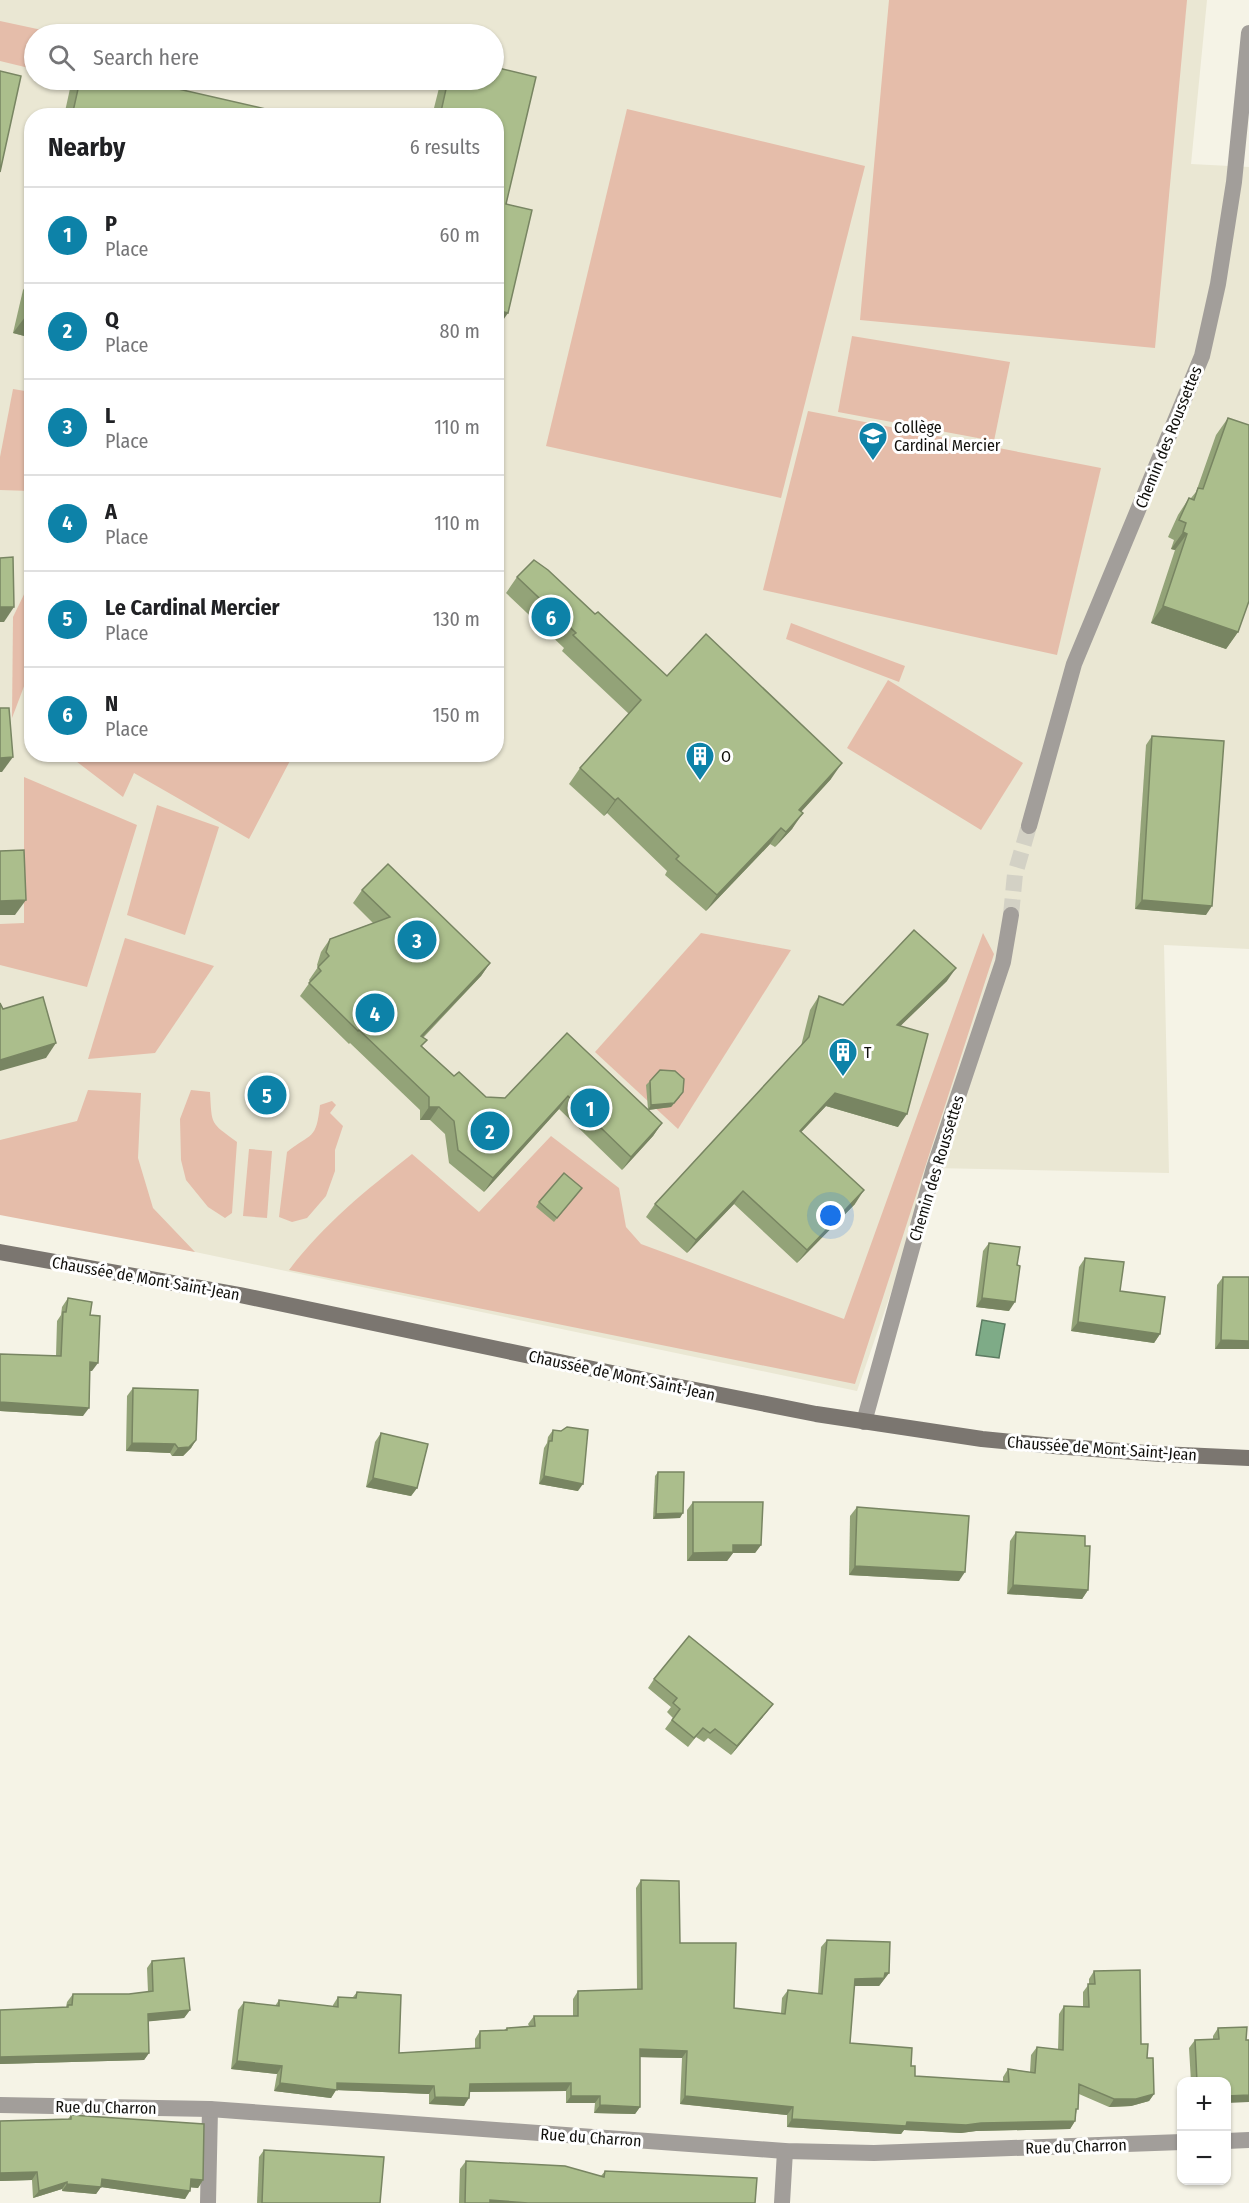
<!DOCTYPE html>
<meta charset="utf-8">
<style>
body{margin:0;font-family:"Fira Sans Condensed",sans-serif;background:#f6f6f6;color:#202124}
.controls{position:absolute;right:18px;bottom:18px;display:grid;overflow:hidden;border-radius:12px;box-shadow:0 2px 4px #0004}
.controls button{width:54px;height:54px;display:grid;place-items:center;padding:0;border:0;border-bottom:2px solid #e0e0e0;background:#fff;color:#202124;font:30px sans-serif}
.you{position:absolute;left:831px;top:1216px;width:21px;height:21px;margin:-15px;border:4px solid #fff;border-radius:50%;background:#1a73e8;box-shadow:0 0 0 9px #1a73e833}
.badge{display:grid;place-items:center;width:39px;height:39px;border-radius:50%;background:#0d82a8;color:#fff;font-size:20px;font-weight:700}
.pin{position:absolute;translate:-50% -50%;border:3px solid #fff;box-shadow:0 2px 6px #0006}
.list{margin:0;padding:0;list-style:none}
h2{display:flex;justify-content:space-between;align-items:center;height:78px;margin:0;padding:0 24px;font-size:26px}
h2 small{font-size:20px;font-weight:400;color:#757577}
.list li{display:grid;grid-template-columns:39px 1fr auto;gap:18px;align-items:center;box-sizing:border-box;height:96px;padding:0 24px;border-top:2px solid #e0e0e0}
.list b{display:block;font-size:22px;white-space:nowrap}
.list p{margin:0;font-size:20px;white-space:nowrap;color:#757577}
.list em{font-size:20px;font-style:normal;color:#757577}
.icon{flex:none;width:33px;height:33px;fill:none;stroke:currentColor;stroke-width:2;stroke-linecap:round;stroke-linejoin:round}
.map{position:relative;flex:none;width:1249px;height:2203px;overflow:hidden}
.search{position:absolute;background:#fff;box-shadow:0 2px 4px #0004;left:24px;top:24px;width:480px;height:66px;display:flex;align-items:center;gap:15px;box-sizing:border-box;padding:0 21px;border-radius:33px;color:#757577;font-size:22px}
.panel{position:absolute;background:#fff;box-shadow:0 2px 4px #0004;left:24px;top:108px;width:480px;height:654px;border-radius:24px}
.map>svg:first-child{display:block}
</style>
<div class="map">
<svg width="1249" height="2203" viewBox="0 0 1249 2203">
<rect width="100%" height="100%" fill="#f5f3e6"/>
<path fill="#eae7d3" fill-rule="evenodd" d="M0,0H1207L1191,164L1249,167V949L1164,945L1169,1173L934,1168L857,1391L0,1211ZM34,34H494V80H34ZM32,116H496V754H32Z"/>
<g fill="#e5bdaa">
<polygon points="889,0 1187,0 1155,348 860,320"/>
<polygon points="0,21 42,30 41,34 34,34 33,69 0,61"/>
<polygon points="627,109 865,166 781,498 546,446"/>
<polygon points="852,336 1010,362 994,441 838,412"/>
<polygon points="13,389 31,392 31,491 0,490 0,457"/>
<polygon points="808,411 1101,468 1057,655 763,590"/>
<polygon points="31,580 31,668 12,718 13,617"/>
<polygon points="791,623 905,666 899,682 786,639"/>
<polygon points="888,680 1023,763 981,830 847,748"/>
<polygon points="68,755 293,755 249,839 134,773 123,797"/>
<polygon points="24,777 137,825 87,987 0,965 0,924 24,923"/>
<polygon points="157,805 219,827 185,935 127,915"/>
<polygon points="701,933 791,950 678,1129 595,1052"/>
<path d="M983,933L994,954L855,1384L289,1270C325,1223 365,1191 412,1154L479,1212L551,1136L619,1188L626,1227L641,1244L844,1319Z"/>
<polygon points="125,938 214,966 155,1053 88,1059"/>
<polygon points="88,1090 141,1093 138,1158 153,1208 195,1252 0,1215 0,1140 77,1121"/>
<path d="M191,1090L210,1092C212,1126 210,1122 237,1142L232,1213L225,1218L208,1207L186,1180L181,1160L180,1119Z"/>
<path d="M332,1101L336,1105L330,1113L343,1126L335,1150V1171L326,1196L307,1218L292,1222L279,1217L287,1152C312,1132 316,1141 320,1105Z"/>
<polygon points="249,1149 272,1151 267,1218 243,1216"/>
</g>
<polygon fill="#7eab87" stroke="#5d7c62" stroke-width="1.5" points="982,1320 1005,1324 999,1358 976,1355"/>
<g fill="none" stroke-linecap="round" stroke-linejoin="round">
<polyline stroke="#d3d1c5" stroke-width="16" stroke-dasharray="16 8" stroke-linecap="butt" points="1011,915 1015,874 1029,826"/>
<polyline stroke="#a29e9a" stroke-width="16" points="208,2203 210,2109"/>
<g stroke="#a29e9a" stroke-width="16">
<polyline points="1029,826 1074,664 1202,356 1218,284 1234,182 1249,33"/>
<polyline points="864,1422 934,1168 1003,962 1011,915"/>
<polyline points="0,2105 210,2109 785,2151 874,2153 1182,2142"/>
<polyline points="1226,2141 1249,2140"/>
<polyline points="782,2203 785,2151"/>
</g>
<polyline stroke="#7b7670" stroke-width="16" points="0,1252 240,1295 650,1381 816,1414 982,1439 1054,1446 1160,1454 1249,1458"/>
</g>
<g fill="#93a378">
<polygon points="74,80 139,80 283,116 64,116 71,84"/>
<polygon points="441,80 494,80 506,204 497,329 496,329 496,116 432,116"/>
<polygon points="32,277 32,338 13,333 23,290"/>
<polygon points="1228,418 1238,632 1226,649 1151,623 1175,550 1171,549 1174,540 1168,537 1178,515 1189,498 1191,498 1196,492 1216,435"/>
<polygon points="517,577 595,614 667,676 831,779 801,812 792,829 775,847 770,844 706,911 665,875 667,871 607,813 604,816 569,784 580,768 629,714 562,651 564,648 506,593"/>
<polygon points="1152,736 1206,915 1135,909 1146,745"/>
<polygon points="362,890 490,963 481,976 423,1038 422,1046 454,1076 486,1097 505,1098 567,1033 648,1109 646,1085 650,1081 680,1097 671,1107 648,1110 662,1123 653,1136 622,1170 559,1109 484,1192 449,1163 445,1134 430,1120 420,1120 420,1110 350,1043 349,1044 300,996 310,982 309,980 318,967 317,965 321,952 330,939 373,923 353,903"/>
<polygon points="947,981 900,1026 898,1127 826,1106 801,1132 855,1204 797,1263 734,1204 687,1253 646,1217 655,1204 801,1046 810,1010 819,996 843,1005"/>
<polygon points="582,1188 554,1222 536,1207 539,1202"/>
<polygon points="989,1243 1009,1311 976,1307 983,1251"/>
<polygon points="1085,1258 1120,1291 1160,1334 1154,1343 1071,1331 1079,1267"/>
<polygon points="1223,1277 1249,1349 1215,1349 1217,1285"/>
<polygon points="68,1298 90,1315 92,1371 90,1371 83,1416 0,1411 0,1354 56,1356 57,1321 61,1315 62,1307"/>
<polygon points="133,1388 196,1440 191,1448 183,1456 172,1456 170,1453 126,1451 127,1396"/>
<polygon points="553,1430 578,1491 539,1484 544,1448 547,1443 548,1437"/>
<polygon points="381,1433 417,1488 411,1496 366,1487 375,1442"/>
<polygon points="658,1472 680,1518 653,1519 655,1476"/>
<polygon points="693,1502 761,1545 755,1553 733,1553 727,1561 687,1561 687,1510"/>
<polygon points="857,1507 959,1581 849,1575 850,1516"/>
<polygon points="1016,1532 1085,1546 1088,1590 1082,1599 1007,1594 1010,1541"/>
<polygon points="654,1679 773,1704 766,1713 731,1755 708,1738 704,1742 696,1737 688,1747 665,1729 673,1718 667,1712 671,1707 648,1688"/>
<polygon points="641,1880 680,1943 734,2008 781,2013 782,1998 788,1990 818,1994 821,1947 827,1940 889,1973 879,1986 854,1986 850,2043 911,2066 915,2076 1003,2082 1003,2077 1008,2069 1030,2072 1031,2055 1037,2047 1058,2050 1059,2014 1064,2006 1083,2007 1083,1992 1089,1984 1089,1979 1094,1971 1141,2044 1147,2058 1154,2094 1149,2101 1131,2106 1109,2107 1079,2094 1075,2121 1070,2129 976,2131 961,2133 904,2130 901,2134 787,2127 787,2115 680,2104 682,2058 640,2057 640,2107 635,2114 594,2113 595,2103 566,2103 566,2091 470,2092 464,2106 429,2104 429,2094 336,2090 331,2098 274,2091 277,2074 231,2069 238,2010 244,2002 275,2006 279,2000 333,2007 333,2005 338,1997 353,1997 357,1992 399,2053 475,2048 475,2039 480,2031 504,2030 507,2028 529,2026 528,2024 534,2016 573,2016 573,1999 578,1991 637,1989 636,1888"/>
<polygon points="152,1961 190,2010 184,2018 148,2021 149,2053 144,2060 0,2064 0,2010 66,2007 67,2002 73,1994 129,1994 148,1992 147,1968"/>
<polygon points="1218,2028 1246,2040 1227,2082 1191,2082 1189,2048 1195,2040 1213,2039 1213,2036"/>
<polygon points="71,2115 203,2180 198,2188 190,2187 185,2199 101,2187 96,2194 62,2191 62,2189 33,2198 32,2180 0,2181 0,2121 68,2119"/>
<polygon points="264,2150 380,2203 257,2203 259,2157"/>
<polygon points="466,2161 601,2176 605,2171 755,2203 459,2203 460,2169"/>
</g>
<g fill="#788562">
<polygon points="496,310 508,313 497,329 496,329"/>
<polygon points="25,317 32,318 32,338 13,333"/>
<polygon points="1183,532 1187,534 1175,550 1171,549"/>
<polygon points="1163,606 1238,632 1226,649 1151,623"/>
<polygon points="0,607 14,607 4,622 0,622"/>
<polygon points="13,757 2,772 0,772 0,758"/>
<polygon points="842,763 831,779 788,826 799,810"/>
<polygon points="618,798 607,813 604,816 615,800"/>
<polygon points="803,813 792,829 775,847 786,832"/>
<polygon points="781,828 770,844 706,911 717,895"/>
<polygon points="26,900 15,915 0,915 0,901"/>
<polygon points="1142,900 1212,906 1206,915 1135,909"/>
<polygon points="490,963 481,976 411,1049 421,1036"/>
<polygon points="956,968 947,981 888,1038 897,1025"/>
<polygon points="56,1043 46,1058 0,1071 0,1060"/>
<polygon points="683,1092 671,1107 648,1110 651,1105"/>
<polygon points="835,1093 907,1114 898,1127 826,1106 790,1144 800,1131"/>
<polygon points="568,1096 559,1109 484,1192 493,1178"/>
<polygon points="429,1107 439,1107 430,1120 420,1120"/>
<polygon points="662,1123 653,1136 622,1170 631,1157"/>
<polygon points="864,1190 855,1204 797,1263 807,1250"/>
<polygon points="743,1191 734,1204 687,1253 696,1240"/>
<polygon points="982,1298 1015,1302 1009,1311 976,1307"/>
<polygon points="1078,1322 1160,1334 1154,1343 1071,1331"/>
<polygon points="1221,1340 1249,1341 1249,1349 1215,1349"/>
<polygon points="90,1362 98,1363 92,1371 84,1371"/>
<polygon points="0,1402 89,1408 83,1416 0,1411"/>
<polygon points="196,1440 191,1448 183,1456 172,1456 178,1448"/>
<polygon points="132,1443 175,1444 170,1453 126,1451"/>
<polygon points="544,1476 583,1484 578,1491 539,1484"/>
<polygon points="373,1478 417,1488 411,1496 366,1487"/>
<polygon points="683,1513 680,1518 653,1519 656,1514"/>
<polygon points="733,1545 761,1545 755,1553 733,1553 727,1561 687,1561 693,1553"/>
<polygon points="855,1566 965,1572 959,1581 849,1575"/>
<polygon points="1013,1585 1088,1590 1082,1599 1007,1594"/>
<polygon points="773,1704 766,1713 731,1755 737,1746"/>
<polygon points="885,1973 889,1973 879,1986 849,1986 855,1979"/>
<polygon points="190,2010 184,2018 143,2022 148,2014"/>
<polygon points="640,2049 687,2051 682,2058 635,2057"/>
<polygon points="149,2053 144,2060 0,2064 0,2057"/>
<polygon points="237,2061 282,2066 277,2074 231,2069"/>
<polygon points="280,2083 337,2083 434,2086 429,2094 336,2090 331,2098 274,2091"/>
<polygon points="571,2083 566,2091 465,2092 470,2084"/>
<polygon points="1154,2094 1149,2101 1131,2106 1109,2107 1114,2099"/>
<polygon points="1249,2095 1249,2102 1227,2103 1227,2096"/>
<polygon points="571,2096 600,2096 595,2103 566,2103"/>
<polygon points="685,2096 793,2107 787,2115 680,2104"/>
<polygon points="435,2097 469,2098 464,2106 429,2104"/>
<polygon points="600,2105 640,2107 635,2114 594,2113"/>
<polygon points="792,2119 981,2123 1075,2121 1070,2129 976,2131 961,2133 904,2130 901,2134 787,2127"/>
<polygon points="37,2172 32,2180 0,2181 0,2173"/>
<polygon points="102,2179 190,2191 185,2199 101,2187 96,2194 62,2191 67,2184"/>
<polygon points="191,2179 203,2180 198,2188 186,2187"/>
<polygon points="67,2182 62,2189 33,2198 39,2191"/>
<polygon points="490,2200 528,2203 489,2203"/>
</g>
<g fill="#abbe8c" stroke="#788562" stroke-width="1.5">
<polygon points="494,67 536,77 506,204 532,210 508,313 496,310 496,116 440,116 448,80 494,80"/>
<polygon points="0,71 21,76 0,172"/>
<polygon points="80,80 139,80 283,113 283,116 72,116"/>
<polygon points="32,287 32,318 25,317"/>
<polygon points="1228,418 1249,425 1249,601 1238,632 1163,606 1187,534 1183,532 1186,523 1179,520 1189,498 1194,500 1198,488 1203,489"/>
<polygon points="13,557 14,607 0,607 0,558"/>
<polygon points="534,560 548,570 595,614 598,612 667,676 706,634 842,763 799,810 803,813 786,832 781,828 717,895 676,859 679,856 618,798 615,800 580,768 641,700 573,635 576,633 517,577"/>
<polygon points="0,708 9,708 13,757 0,758"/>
<polygon points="1152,736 1224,741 1212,906 1142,900"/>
<polygon points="24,850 26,900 0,901 0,851"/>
<polygon points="388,864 490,963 421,1036 427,1040 421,1046 454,1076 459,1072 486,1097 505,1098 567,1033 662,1123 631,1157 568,1096 493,1178 458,1150 454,1121 439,1107 429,1107 429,1097 359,1030 358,1031 309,983 321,971 318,967 329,956 326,952 330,939 390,917 362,890"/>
<polygon points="914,930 956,968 897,1025 928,1034 907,1114 835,1093 800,1131 864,1190 807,1250 743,1191 696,1240 655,1204 809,1037 819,996 843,1005"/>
<polygon points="43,997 56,1043 0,1060 0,1003 3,1009"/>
<polygon points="660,1070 675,1071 684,1079 683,1092 674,1103 651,1105 650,1081"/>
<polygon points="564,1173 582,1188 557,1218 539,1202"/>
<polygon points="989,1243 1020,1247 1017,1265 1020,1266 1015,1302 982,1298"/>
<polygon points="1085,1258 1124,1262 1120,1291 1165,1297 1160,1334 1078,1322"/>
<polygon points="1223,1277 1249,1277 1249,1341 1221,1340"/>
<polygon points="68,1298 92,1302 90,1315 100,1316 98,1363 90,1362 89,1408 0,1402 0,1354 61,1356 63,1312 66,1312"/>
<polygon points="133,1388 198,1390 196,1440 189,1447 178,1448 175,1444 132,1443"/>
<polygon points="567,1427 588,1430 583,1484 544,1476 549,1441 552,1441 553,1430 561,1431"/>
<polygon points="381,1433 428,1444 417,1488 373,1478"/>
<polygon points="658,1472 684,1472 683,1513 656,1514"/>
<polygon points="693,1502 763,1502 761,1545 733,1545 733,1552 693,1553"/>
<polygon points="857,1507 969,1516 965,1572 855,1566"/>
<polygon points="1016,1532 1085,1536 1085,1546 1090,1546 1088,1590 1013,1585"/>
<polygon points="689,1636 773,1704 737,1746 715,1729 710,1733 703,1728 694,1738 672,1720 680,1709 673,1703 677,1698 654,1679"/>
<polygon points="641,1880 679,1881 680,1943 736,1943 734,2008 785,2014 788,1990 822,1994 827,1940 890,1942 889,1973 885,1973 884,1978 855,1979 850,2043 912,2048 911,2066 915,2066 915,2076 1009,2082 1008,2069 1035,2073 1037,2047 1063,2050 1064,2006 1089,2007 1088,1984 1095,1984 1094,1971 1140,1970 1141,2044 1148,2044 1147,2058 1153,2058 1154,2094 1136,2099 1114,2099 1079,2084 1078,2109 1076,2109 1075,2121 981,2123 966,2125 907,2122 906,2126 792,2119 793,2107 685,2096 687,2051 640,2049 640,2107 600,2105 600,2096 571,2096 571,2083 470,2084 469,2098 435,2097 434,2086 337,2083 337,2090 280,2083 282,2066 237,2061 244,2002 279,2006 279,2000 338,2007 338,1997 356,1998 357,1992 401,1995 399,2053 480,2048 480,2031 507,2030 507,2028 535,2026 534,2016 578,2016 578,1991 642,1989"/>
<polygon points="184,1958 190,2010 148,2014 149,2053 0,2057 0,2010 68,2007 68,2005 72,2005 73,1994 129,1994 153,1991 152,1961"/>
<polygon points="1247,2027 1246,2040 1249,2040 1249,2095 1227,2096 1227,2082 1197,2082 1195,2040 1219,2039 1218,2028"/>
<polygon points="71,2115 204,2124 203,2180 191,2179 190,2191 102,2179 101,2187 67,2184 67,2182 39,2191 37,2172 0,2173 0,2121 71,2119"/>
<polygon points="264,2150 384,2157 380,2203 262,2203"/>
<polygon points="466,2161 565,2166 604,2177 605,2171 757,2178 755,2203 528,2203 490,2200 490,2203 465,2203"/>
</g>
<defs>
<g id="school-pin" transform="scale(1.5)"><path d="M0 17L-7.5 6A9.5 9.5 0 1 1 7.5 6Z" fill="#0d82a8" stroke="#fff"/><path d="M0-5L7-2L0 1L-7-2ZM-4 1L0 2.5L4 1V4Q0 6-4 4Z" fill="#fff"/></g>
<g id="building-pin" transform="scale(1.5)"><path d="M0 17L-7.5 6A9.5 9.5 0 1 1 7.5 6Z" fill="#0d82a8" stroke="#fff"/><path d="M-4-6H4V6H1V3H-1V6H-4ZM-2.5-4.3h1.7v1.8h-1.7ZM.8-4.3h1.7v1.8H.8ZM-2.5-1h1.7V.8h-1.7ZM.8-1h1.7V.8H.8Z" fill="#fff"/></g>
</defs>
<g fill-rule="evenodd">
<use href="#school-pin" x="873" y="436"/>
<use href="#building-pin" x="700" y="756"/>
<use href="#building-pin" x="843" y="1052"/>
</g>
<g text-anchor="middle" stroke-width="6" stroke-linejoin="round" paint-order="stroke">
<g font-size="16" fill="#100f0b" stroke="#fff" text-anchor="start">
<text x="894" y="433">Collège<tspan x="894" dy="18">Cardinal Mercier</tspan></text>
<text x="721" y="762">O</text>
<text x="864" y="1058">T</text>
</g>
<g font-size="16" fill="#100f0b" stroke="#fff">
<text transform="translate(1168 437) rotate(-68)" y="6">Chemin des Roussettes</text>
<text transform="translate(936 1168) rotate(-73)" y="6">Chemin des Roussettes</text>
<text transform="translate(146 1278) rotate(10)" y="6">Chaussée de Mont Saint-Jean</text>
<text transform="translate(622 1375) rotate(12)" y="6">Chaussée de Mont Saint-Jean</text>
<text transform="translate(1102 1448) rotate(4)" y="6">Chaussée de Mont Saint-Jean</text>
<text transform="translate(106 2107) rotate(1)" y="6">Rue du Charron</text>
<text transform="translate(591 2137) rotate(4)" y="6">Rue du Charron</text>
<text transform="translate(1076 2146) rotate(-2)" y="6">Rue du Charron</text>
</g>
</g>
</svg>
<div class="controls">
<button>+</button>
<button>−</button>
</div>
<div class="you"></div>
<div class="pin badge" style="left:590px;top:1108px">1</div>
<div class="pin badge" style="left:490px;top:1131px">2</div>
<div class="pin badge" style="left:417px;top:940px">3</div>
<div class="pin badge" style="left:375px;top:1013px">4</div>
<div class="pin badge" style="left:267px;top:1095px">5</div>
<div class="pin badge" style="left:551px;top:617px">6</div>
<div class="search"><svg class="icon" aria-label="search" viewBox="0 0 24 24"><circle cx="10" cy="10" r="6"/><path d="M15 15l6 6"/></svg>Search here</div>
<section class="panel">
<h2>Nearby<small>6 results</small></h2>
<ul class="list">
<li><span class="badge">1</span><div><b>P</b><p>Place</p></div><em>60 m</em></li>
<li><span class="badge">2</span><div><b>Q</b><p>Place</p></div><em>80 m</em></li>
<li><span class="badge">3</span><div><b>L</b><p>Place</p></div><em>110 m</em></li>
<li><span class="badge">4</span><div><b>A</b><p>Place</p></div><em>110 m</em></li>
<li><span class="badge">5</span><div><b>Le Cardinal Mercier</b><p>Place</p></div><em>130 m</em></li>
<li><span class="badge">6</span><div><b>N</b><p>Place</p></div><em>150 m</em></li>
</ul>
</section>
</div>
